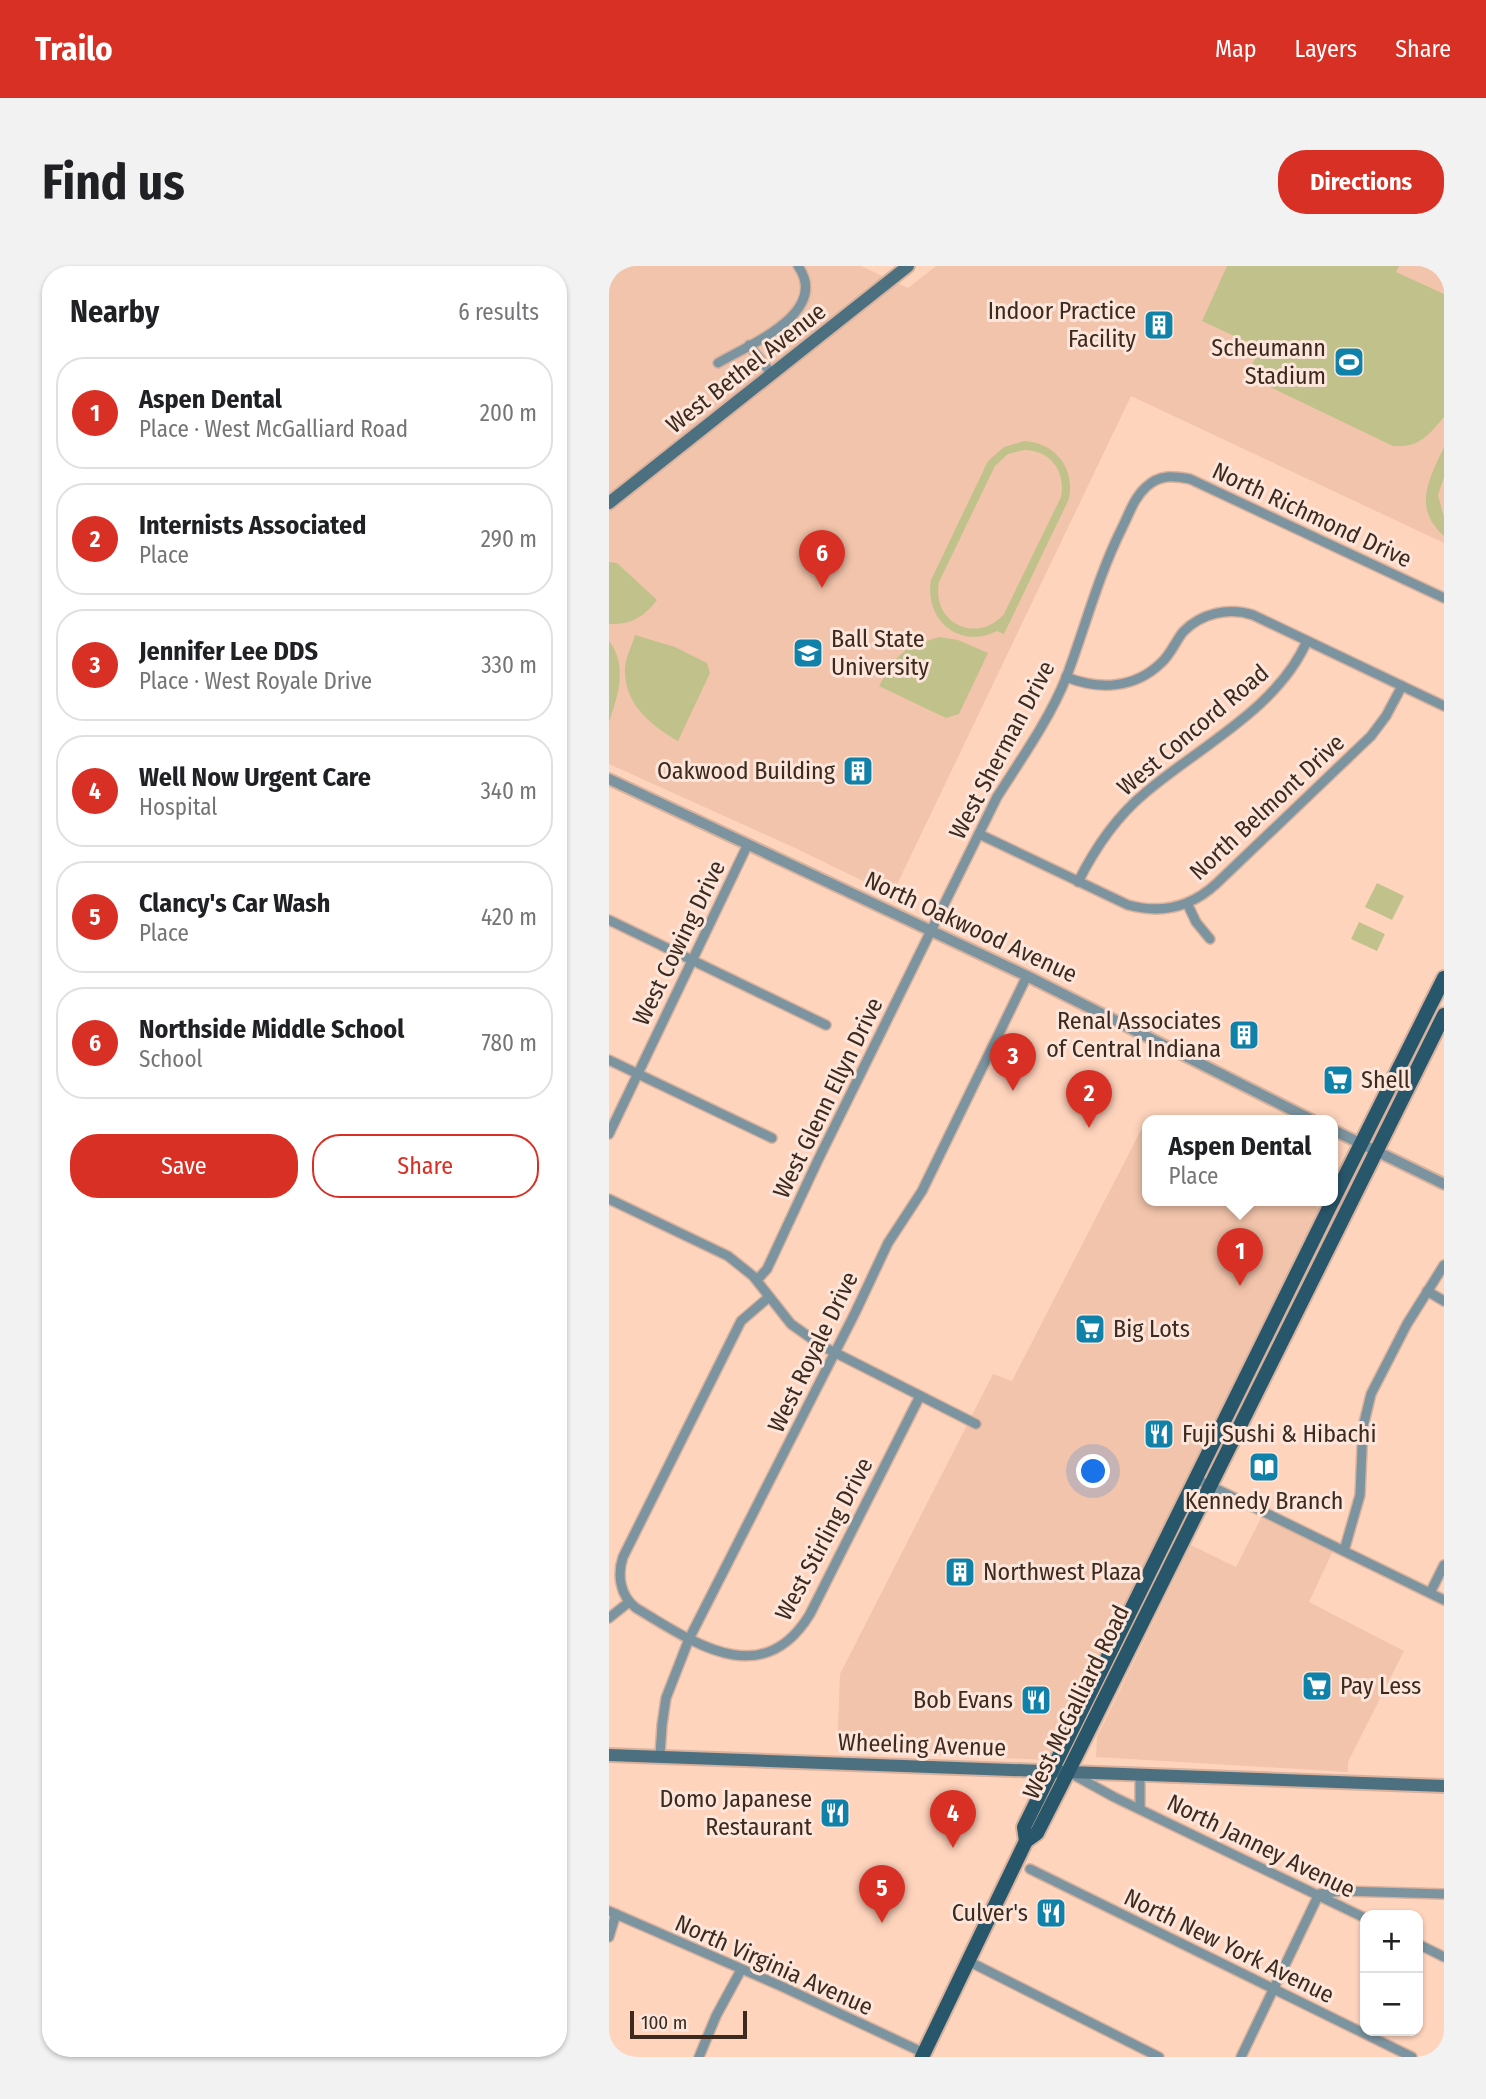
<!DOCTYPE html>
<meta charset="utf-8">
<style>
body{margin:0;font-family:"Fira Sans Condensed",sans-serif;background:#f2f2f2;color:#202124}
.controls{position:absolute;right:21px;bottom:21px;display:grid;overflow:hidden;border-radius:14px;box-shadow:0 2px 5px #0004}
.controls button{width:63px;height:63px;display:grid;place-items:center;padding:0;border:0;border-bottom:2px solid #e0e0e0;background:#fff;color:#202124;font:35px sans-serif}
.scale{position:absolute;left:21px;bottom:18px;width:117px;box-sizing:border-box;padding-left:7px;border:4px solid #3d291e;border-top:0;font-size:19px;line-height:24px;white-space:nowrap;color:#3d291e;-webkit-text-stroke:5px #fce6db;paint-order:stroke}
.you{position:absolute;left:485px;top:1206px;width:24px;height:24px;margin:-18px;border:5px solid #fff;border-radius:50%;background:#1a73e8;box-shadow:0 0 0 10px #1a73e833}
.badge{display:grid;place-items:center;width:46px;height:46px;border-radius:50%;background:#d93025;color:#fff;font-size:23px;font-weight:700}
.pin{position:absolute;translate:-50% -58px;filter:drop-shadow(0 2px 4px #0008)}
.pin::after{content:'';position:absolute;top:37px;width:24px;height:21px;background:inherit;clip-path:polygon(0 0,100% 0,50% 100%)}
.popup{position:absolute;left:533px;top:849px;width:196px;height:91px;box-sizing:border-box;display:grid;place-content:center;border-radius:14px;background:#fff;filter:drop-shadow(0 2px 5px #0005);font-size:23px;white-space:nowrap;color:#757577}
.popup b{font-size:26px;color:#202124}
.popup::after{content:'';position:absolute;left:50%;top:100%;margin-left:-14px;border:14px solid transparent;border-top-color:#fff}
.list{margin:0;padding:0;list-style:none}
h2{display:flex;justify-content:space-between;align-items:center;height:91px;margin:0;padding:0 28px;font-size:30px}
h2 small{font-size:23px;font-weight:400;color:#757577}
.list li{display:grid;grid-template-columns:46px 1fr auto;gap:21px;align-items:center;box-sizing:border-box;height:112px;margin:0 14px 14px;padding:0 14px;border:2px solid #e0e0e0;border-radius:28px}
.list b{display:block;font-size:26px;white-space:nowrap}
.list p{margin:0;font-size:23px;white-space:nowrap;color:#757577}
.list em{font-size:23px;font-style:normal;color:#757577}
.actions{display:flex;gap:14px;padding:21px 28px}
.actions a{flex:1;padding:16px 0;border:2px solid #d93025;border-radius:28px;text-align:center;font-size:24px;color:#d93025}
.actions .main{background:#d93025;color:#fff}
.map{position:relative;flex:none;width:835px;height:1791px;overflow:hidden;border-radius:28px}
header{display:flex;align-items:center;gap:42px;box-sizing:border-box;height:98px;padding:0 35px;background:#d93025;color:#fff}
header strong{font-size:33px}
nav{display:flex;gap:38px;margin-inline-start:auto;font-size:24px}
.intro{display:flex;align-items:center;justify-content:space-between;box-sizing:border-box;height:168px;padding:0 42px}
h1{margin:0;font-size:49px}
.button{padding:18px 32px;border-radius:28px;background:#d93025;color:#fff;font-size:24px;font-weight:700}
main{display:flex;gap:42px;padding:0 42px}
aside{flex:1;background:#fff;border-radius:28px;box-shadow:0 2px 5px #0004}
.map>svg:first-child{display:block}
</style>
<header>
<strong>Trailo</strong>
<nav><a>Map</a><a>Layers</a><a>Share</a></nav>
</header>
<div class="intro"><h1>Find us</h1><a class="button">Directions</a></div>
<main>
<aside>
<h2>Nearby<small>6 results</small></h2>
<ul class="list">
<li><span class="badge">1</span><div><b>Aspen Dental</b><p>Place · West McGalliard Road</p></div><em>200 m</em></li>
<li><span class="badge">2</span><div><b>Internists Associated</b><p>Place</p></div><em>290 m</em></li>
<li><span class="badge">3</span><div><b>Jennifer Lee DDS</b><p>Place · West Royale Drive</p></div><em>330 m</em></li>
<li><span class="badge">4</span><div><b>Well Now Urgent Care</b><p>Hospital</p></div><em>340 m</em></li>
<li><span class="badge">5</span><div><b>Clancy's Car Wash</b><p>Place</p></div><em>420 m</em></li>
<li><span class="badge">6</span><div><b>Northside Middle School</b><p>School</p></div><em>780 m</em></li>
</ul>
<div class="actions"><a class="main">Save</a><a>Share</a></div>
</aside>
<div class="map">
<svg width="835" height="1791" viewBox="0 0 835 1791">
<rect width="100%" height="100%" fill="#ffd4bd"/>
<g fill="#f2c4ab">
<polygon points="0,0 252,0 299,22 327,0 835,0 835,277 522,130 283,629 184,581 0,498"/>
<polygon points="535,858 538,859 538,934 691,934 710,942 450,1482 437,1494 228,1484 231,1408 384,1108 403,1115"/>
<polygon points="653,1250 724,1285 700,1336 795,1385 739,1496 739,1506 487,1491 488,1471 582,1279 627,1301"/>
</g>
<g fill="#c1c28b" fill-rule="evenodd">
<path d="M618,0H790L787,6L835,28V151C819,170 810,182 784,180L638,110L651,82L593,55Z"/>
<path d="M415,175C447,177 466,202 460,233L395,368L388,365C351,384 315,354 322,314L379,195L395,181ZM415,184C442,184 457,206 452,231L395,348C368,379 322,357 330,316L386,200L399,188Z"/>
<path d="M835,181V211L829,229L835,251V270C803,242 820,213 835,181Z"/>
<path d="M0,296L8,297L48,334C35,351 22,359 0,358Z"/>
<path d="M26,369L66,381L98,397L101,407L69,475C41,459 14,437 16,401C17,391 23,379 26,369Z"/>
<path d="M331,371L349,374L379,387L350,448L337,452L270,420C287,388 295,380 331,371Z"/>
<path d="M0,375C19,399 9,430 0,456Z"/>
<polygon points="768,617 795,630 783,654 756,641"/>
<polygon points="750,656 776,668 768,685 742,673"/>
</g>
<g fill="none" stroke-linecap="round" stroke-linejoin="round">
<g stroke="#d8b29d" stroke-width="12">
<g id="minor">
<polyline points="140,79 163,108"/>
<path d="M109,97C139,79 222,47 189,0"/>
<path d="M457,411C490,424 525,423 552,397C562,388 566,376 574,366C592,347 620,341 644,349L835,440"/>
<path d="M370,568L519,639C552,648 582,641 607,618L762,470L777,450L793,420"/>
<path d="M469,616C486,582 507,551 536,527C591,480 668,443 698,375"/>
<polyline points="578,637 587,656 601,673"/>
<polyline points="0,654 217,759"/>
<polyline points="0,794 163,872"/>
<polyline points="0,868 139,578"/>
<polyline points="0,933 119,990 144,1010 182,1058 213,1080 367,1158"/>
<path d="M148,1014L158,1003L209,894L388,531C412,493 440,454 457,412C476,362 489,310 513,262C520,248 525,232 537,221C551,208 564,210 581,213L835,332"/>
<polyline points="818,1025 835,1035"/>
<path d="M160,1031L132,1055L14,1291C8,1309 11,1330 27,1342C84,1376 153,1427 201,1348L311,1130"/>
<polyline points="587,1213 835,1334"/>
<polyline points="735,1285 751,1229 754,1161 762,1128 798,1058 835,999"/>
<polyline points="821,1327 835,1299"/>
<polyline points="0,1352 20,1336"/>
<polyline points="51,1489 53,1459 57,1432 80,1373 246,1047 279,977 313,925 418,710"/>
<polyline points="463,1508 505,1531 756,1652"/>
<polyline points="531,1509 531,1543"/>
<polyline points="421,1603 803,1791"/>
<polyline points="0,1645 174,1721 315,1787"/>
<polyline points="0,1671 7,1648"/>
<polyline points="809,1678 835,1691"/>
<polyline points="359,1695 550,1791"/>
<polyline points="90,1791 107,1750 132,1704"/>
<polyline points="632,1791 710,1628 734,1625 835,1628"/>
</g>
</g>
<g stroke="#d8b29d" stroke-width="14">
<g id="tertiary">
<polyline points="0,513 418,710 703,854"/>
<polyline points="724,864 835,918"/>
</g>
</g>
<g stroke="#d8b29d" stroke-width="16">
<g id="secondary">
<polyline points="0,237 299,0"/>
<polyline points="0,1489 835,1520"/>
</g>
</g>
<g stroke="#d8b29d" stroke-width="18">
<g id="primary">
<polyline points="724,934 835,712"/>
<polyline points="417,1575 415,1561 724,934"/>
<polyline points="313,1791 417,1575 428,1567 459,1506 835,749"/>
</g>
</g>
<use href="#minor" stroke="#7c94a0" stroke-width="9"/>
<use href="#tertiary" stroke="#7c94a0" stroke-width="10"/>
<use href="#secondary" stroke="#4d7081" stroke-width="12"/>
<use href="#primary" stroke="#28576b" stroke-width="14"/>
</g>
<defs>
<g id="building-square" transform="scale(1.575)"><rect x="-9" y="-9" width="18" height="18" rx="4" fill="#1081a8" stroke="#fce6db"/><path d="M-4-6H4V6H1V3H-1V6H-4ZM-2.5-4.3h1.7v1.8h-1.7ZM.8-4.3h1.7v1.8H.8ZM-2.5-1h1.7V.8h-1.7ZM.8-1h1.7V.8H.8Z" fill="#fff"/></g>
<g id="stadium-square" transform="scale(1.575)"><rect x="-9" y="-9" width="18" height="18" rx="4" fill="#1081a8" stroke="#fce6db"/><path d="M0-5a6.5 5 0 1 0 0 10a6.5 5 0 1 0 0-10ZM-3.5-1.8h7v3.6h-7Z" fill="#fff"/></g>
<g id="university-square" transform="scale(1.575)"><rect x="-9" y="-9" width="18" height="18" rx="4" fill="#1081a8" stroke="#fce6db"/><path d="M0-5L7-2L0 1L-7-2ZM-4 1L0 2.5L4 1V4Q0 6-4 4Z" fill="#fff"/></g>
<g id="supermarket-square" transform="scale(1.575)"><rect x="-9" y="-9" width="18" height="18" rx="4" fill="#1081a8" stroke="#fce6db"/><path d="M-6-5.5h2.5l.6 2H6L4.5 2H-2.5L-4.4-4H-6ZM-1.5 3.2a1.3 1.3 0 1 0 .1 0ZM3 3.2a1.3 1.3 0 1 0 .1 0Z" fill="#fff"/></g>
<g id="restaurant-square" transform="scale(1.575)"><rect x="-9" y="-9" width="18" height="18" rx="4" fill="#1081a8" stroke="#fce6db"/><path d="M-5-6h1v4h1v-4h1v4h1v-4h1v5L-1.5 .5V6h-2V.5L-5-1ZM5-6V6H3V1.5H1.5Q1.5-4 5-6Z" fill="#fff"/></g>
<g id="library-square" transform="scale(1.575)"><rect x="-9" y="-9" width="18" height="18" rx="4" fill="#1081a8" stroke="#fce6db"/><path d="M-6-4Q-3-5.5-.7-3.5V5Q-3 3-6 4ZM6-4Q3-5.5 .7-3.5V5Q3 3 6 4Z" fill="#fff"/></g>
</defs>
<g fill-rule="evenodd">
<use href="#building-square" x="550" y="59"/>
<use href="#stadium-square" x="740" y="96"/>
<use href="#university-square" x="199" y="387"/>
<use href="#building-square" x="249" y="505"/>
<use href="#building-square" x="635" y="769"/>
<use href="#supermarket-square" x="729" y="814"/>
<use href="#supermarket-square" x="481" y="1063"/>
<use href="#restaurant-square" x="550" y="1168"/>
<use href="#library-square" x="655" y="1201"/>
<use href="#building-square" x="351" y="1306"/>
<use href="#supermarket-square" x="708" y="1420"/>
<use href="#restaurant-square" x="427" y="1434"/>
<use href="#restaurant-square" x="226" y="1547"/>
<use href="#restaurant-square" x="442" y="1647"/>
</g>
<g text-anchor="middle" stroke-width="6" stroke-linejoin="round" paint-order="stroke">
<g font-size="24" fill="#3d291e" stroke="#fce6db" text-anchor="end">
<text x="527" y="53">Indoor Practice<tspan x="527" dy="28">Facility</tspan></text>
<text x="717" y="90">Scheumann<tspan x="717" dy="28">Stadium</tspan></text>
<text x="222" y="381" text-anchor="start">Ball State<tspan x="222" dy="28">University</tspan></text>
<text x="226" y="513">Oakwood Building</text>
<text x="612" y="763">Renal Associates<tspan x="612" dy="28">of Central Indiana</tspan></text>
<text x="752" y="822" text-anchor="start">Shell</text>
<text x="504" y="1071" text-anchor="start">Big Lots</text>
<text x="573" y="1176" text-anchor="start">Fuji Sushi &amp; Hibachi</text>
<text x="655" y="1243" text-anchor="middle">Kennedy Branch</text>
<text x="374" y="1314" text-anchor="start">Northwest Plaza</text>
<text x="731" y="1428" text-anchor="start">Pay Less</text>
<text x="404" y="1442">Bob Evans</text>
<text x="203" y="1541">Domo Japanese<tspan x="203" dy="28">Restaurant</tspan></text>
<text x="419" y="1655">Culver's</text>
</g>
<g font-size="24" fill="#3d291e" stroke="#fce6db">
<text transform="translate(137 102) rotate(-38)" y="8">West Bethel Avenue</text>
<text transform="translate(703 249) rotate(25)" y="8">North Richmond Drive</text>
<text transform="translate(584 464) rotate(-40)" y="8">West Concord Road</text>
<text transform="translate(393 484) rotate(-62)" y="8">West Sherman Drive</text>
<text transform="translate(658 541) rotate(-43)" y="8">North Belmont Drive</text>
<text transform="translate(362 661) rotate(25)" y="8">North Oakwood Avenue</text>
<text transform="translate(70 677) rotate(-64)" y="8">West Cowing Drive</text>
<text transform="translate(219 832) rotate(-64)" y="8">West Glenn Ellyn Drive</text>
<text transform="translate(204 1086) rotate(-64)" y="8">West Royale Drive</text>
<text transform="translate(215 1273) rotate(-62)" y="8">West Stirling Drive</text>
<text transform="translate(467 1436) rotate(-64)" y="8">West McGalliard Road</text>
<text transform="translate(313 1479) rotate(2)" y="8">Wheeling Avenue</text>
<text transform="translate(652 1580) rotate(26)" y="8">North Janney Avenue</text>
<text transform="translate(620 1680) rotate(26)" y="8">North New York Avenue</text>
<text transform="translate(165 1699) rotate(24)" y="8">North Virginia Avenue</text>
</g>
</g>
</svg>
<div class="controls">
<button>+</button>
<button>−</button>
</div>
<div class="scale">100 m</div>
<div class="you"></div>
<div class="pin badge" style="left:631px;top:1020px">1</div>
<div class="popup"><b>Aspen Dental</b>Place</div>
<div class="pin badge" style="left:480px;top:862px">2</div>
<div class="pin badge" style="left:404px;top:825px">3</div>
<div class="pin badge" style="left:344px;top:1582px">4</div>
<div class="pin badge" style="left:273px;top:1657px">5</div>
<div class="pin badge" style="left:213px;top:322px">6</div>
</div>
</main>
